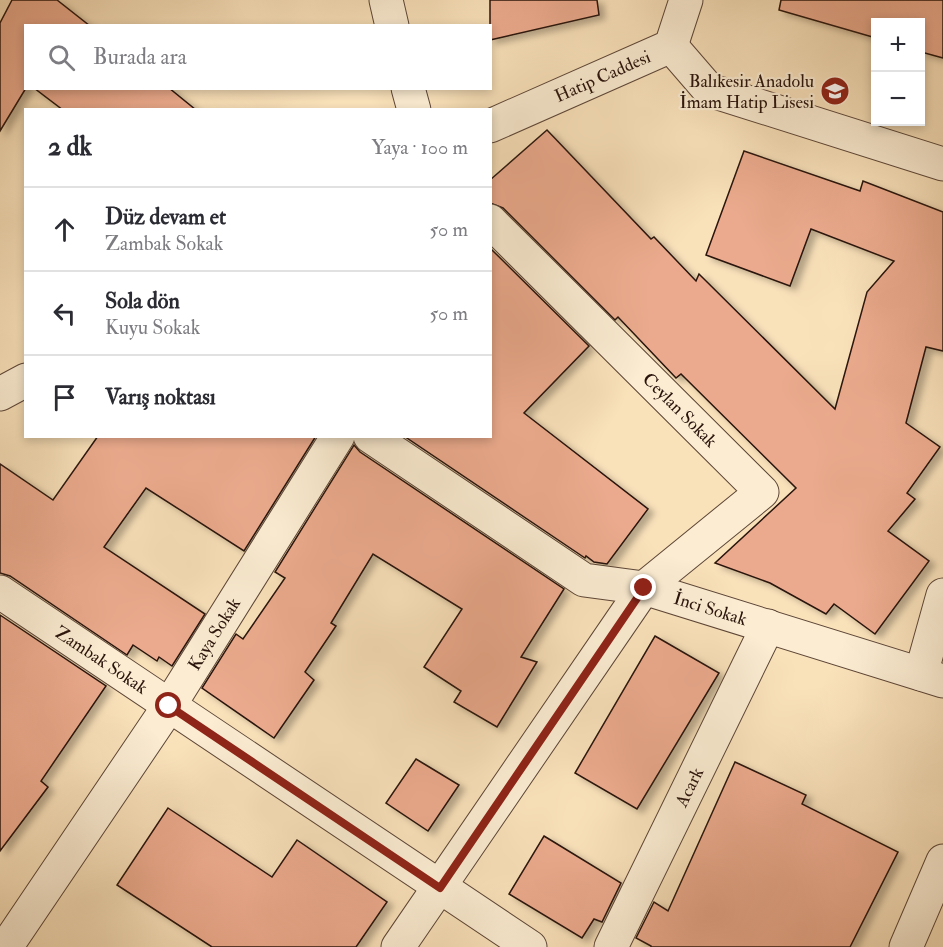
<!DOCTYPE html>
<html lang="tr">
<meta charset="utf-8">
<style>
body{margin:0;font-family:"IM FELL Double Pica",serif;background:#f7f7f7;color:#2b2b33}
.controls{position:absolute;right:18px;top:18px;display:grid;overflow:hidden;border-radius:0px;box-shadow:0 3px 9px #0003}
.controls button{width:54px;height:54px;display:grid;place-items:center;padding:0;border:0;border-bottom:2px solid #e1e1e2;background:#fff;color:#2b2b33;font:30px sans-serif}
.stop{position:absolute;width:18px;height:18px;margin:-14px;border:4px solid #8f2418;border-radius:50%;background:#fff}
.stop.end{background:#8f2418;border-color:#fff;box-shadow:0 2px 6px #0008}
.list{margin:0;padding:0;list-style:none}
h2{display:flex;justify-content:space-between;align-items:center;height:78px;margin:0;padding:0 24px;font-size:26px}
h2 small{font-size:20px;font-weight:400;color:#7c7c81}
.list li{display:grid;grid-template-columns:39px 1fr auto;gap:18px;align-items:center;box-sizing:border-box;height:84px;padding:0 24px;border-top:2px solid #e1e1e2}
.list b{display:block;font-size:22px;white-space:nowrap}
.list p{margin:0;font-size:20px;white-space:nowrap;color:#7c7c81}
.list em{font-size:20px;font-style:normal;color:#7c7c81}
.icon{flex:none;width:33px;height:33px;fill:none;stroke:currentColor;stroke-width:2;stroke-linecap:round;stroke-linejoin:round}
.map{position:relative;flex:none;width:943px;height:947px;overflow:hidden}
.search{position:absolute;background:#fff;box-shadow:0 3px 9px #0003;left:24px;top:24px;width:468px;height:66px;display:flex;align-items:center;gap:15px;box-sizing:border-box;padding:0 21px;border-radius:0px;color:#7c7c81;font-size:22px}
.panel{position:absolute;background:#fff;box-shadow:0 3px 9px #0003;left:24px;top:108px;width:468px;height:330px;border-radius:0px}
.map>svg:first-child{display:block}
</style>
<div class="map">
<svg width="943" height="947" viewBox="0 0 943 947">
<defs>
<filter id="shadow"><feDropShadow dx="6" dy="4" stdDeviation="3" flood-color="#0004"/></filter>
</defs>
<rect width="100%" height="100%" fill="#f9e1ba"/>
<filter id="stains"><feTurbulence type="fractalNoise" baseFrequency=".00333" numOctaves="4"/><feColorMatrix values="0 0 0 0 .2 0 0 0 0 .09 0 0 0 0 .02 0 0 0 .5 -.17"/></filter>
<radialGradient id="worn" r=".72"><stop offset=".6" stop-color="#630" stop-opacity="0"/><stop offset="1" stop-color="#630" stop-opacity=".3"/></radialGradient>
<g fill="#ebaa8d" stroke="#29130b" stroke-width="1.5" filter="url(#shadow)">
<polygon points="12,0 57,0 90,26 26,26 26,88 0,131 0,23"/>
<polygon points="490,0 597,0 599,15 490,40"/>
<polygon points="781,0 943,0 943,58 921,52 921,22 876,22 876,38 779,10"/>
<polygon points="34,88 169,88 196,110 63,110"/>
<polygon points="547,130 651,239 654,237 696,281 699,274 835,409 867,292 894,261 811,229 790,286 706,255 744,151 860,191 863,181 943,212 943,351 926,347 906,423 940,447 907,493 915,499 888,531 929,561 875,634 834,604 826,614 770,583 715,563 796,488 681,374 676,378 618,317 615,320 503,208 490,203 490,180"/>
<polygon points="490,248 589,346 524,413 648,509 607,564 594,562 586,556 585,558 404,436 490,436"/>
<polygon points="98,436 316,436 244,551 146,488 104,547 205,614 172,666 159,657 157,661 133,645 127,655 10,576 0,573 0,464 53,500"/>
<polygon points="354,445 360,452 564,589 521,657 537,662 497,727 454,702 461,691 424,667 462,609 373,554 331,623 336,626 305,672 314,680 274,738 202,688 236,634 243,639 285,578 275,572"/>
<polygon points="0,615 106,686 41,781 48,787 0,851"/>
<polygon points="655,636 719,673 637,809 575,773"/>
<polygon points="416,759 459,785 428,831 386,803"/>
<polygon points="735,762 806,795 802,804 898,852 850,947 651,947 651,946 636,938 654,902 668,911"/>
<polygon points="168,808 272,877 297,840 387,902 356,947 212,947 117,885"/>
<polygon points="544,836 621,883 602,922 594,919 582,938 509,894"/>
</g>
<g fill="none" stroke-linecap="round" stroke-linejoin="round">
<g stroke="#5d4637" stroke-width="35">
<g id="street">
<polyline points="386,0 392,26"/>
<polyline points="671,46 709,90 943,164"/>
<polyline points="408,88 414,110"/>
<path id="s1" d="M490,126L671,46L686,0"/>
<polyline points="0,394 26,380"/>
<path id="s2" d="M370,436L584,580L644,588L943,681"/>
<path id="s3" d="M0,592L530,947"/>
<polyline points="921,674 943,595"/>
<path id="s4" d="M6,947L169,706L338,436"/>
<polyline points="398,947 644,588 762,492 490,221"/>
<path id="s5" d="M611,947L768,626"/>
<polyline points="906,947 943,861"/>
</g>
</g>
<use href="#street" stroke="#fbecd2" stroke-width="33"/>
</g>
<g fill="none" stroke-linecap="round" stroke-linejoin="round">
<polyline stroke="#8f2418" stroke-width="8" points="169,706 440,888 644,588"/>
</g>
<defs>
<g id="school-disc" transform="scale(1.5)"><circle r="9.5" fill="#8f2418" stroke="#fbecd2"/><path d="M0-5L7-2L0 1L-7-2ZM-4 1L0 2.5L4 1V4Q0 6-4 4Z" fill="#fff"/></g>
</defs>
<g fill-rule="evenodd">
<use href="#school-disc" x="835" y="91"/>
</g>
<g text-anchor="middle" stroke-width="4.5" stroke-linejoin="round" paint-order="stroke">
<g font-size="18" fill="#29130b" stroke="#fbecd2">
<text dy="6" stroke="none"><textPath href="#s1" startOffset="123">Hatip Caddesi</textPath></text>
<text transform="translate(680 410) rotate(45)" y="6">Ceylan Sokak</text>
<text dy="6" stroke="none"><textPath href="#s2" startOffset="388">İnci Sokak</textPath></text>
<text dy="6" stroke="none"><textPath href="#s4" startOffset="376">Kaya Sokak</textPath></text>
<text dy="6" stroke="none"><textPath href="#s3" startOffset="122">Zambak Sokak</textPath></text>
<text dy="6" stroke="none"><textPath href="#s5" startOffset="178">Acark</textPath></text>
</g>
<g font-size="18" fill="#29130b" stroke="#fbecd2" text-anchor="end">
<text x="814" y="87">Balıkesir Anadolu<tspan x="814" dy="21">İmam Hatip Lisesi</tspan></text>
</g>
</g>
<rect width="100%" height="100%" filter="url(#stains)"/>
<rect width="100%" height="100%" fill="url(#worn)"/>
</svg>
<div class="controls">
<button>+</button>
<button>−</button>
</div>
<div class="stop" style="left:169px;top:706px"></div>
<div class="stop end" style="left:644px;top:588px"></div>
<div class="search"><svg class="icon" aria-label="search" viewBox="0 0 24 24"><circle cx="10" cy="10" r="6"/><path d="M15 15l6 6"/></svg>Burada ara</div>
<section class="panel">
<h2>2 dk<small>Yaya · 100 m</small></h2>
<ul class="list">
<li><svg class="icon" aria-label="ahead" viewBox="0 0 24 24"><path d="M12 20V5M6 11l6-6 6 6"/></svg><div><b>Düz devam et</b><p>Zambak Sokak</p></div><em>50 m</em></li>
<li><svg class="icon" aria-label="left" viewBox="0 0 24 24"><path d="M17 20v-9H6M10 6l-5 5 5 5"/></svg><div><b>Sola dön</b><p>Kuyu Sokak</p></div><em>50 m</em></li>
<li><svg class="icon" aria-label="arrive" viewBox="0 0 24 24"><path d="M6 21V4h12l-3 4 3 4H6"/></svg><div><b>Varış noktası</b></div></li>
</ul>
</section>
</div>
